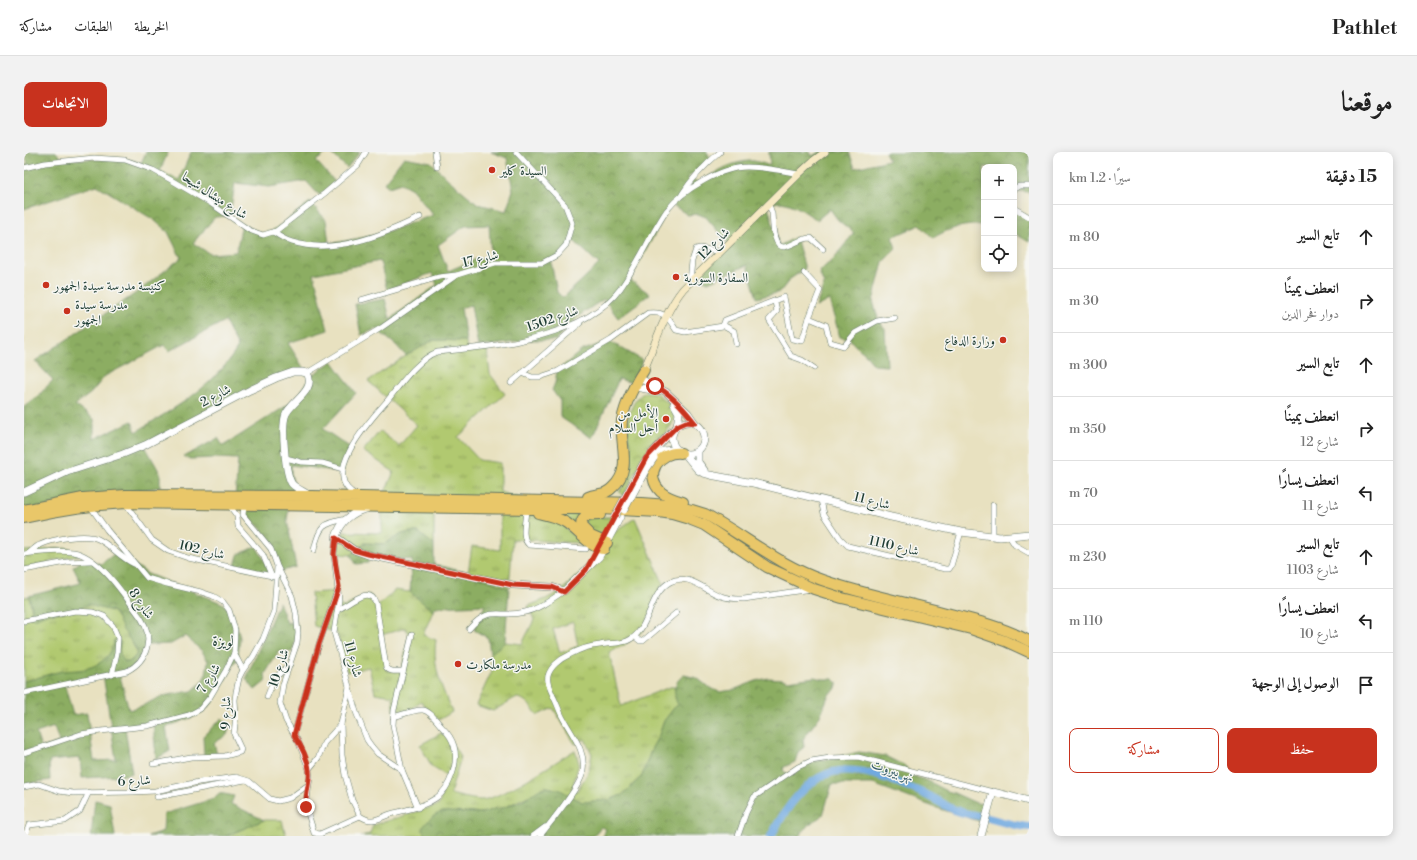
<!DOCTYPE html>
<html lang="ar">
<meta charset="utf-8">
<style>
body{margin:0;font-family:"Libre Bodoni",Amiri,serif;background:#f2f2f2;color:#222;direction:rtl}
.controls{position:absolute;right:12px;top:12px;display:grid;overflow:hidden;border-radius:8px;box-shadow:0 2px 10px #0003}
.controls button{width:36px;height:36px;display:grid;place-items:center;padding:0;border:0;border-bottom:1px solid #e0e0e0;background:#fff;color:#222;font:20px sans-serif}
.stop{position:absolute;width:12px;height:12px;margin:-9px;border:3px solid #c8321e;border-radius:50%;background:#fff}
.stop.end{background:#c8321e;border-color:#fff;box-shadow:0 1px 4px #0008}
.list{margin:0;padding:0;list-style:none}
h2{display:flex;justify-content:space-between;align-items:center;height:52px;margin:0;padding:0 16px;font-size:17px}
h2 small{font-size:13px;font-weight:400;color:#767676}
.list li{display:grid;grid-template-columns:26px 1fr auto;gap:12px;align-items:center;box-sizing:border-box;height:64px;padding:0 16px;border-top:1px solid #e0e0e0}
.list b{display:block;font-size:15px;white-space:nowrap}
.list p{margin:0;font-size:13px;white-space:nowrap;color:#767676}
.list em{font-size:13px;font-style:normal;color:#767676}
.actions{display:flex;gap:8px;padding:12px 16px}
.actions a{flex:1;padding:9px 0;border:1px solid #c8321e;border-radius:8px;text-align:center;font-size:14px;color:#c8321e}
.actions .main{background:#c8321e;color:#fff}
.icon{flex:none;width:22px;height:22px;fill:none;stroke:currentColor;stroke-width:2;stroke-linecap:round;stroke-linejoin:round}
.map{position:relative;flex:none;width:1005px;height:684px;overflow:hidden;direction:ltr;border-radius:8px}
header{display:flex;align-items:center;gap:24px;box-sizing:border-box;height:56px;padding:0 20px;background:#fff;border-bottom:1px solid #e0e0e0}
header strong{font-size:19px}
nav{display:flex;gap:22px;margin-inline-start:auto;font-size:14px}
.intro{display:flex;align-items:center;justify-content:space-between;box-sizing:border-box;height:96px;padding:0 24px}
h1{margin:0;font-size:28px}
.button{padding:10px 18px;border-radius:8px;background:#c8321e;color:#fff;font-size:14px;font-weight:700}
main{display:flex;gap:24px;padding:0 24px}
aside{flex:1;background:#fff;border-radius:8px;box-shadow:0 2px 10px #0003}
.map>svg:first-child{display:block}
</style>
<header>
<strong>Pathlet</strong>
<nav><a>الخريطة</a><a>الطبقات</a><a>مشاركة</a></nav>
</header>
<div class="intro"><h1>موقعنا</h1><a class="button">الاتجاهات</a></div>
<main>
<aside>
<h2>15 دقيقة<small>سيرًا · 1.2 km</small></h2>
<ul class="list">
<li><svg class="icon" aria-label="ahead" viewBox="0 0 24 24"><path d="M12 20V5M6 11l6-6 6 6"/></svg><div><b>تابع السير</b></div><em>80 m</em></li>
<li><svg class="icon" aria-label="right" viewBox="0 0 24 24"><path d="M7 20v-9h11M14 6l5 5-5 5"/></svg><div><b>انعطف يمينًا</b><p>دوار فخر الدين</p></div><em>30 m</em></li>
<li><svg class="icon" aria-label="ahead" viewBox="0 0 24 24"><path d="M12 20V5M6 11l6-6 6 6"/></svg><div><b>تابع السير</b></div><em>300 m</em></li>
<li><svg class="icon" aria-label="right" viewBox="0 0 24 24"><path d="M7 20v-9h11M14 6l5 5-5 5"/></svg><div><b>انعطف يمينًا</b><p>شارع 12</p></div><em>350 m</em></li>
<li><svg class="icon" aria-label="left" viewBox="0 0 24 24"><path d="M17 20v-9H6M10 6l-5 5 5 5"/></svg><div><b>انعطف يسارًا</b><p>شارع 11</p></div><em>70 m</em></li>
<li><svg class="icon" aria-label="ahead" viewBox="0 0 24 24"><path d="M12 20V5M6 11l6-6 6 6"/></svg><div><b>تابع السير</b><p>شارع 1103</p></div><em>230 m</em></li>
<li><svg class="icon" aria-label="left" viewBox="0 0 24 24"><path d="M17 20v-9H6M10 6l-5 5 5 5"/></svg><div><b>انعطف يسارًا</b><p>شارع 10</p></div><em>110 m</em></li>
<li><svg class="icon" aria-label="arrive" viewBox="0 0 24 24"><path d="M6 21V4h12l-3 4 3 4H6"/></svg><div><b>الوصول إلى الوجهة</b></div></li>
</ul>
<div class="actions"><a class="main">حفظ</a><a>مشاركة</a></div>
</aside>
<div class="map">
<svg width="1005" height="684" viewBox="0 0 1005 684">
<defs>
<pattern id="grass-tufts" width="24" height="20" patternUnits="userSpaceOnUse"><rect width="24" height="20" fill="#b1c96f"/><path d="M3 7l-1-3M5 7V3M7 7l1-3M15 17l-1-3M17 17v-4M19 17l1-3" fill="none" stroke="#8fa45c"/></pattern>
<pattern id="forest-crowns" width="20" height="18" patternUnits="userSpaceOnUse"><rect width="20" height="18" fill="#8cad62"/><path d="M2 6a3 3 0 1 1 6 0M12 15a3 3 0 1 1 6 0" fill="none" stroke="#728e52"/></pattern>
<pattern id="park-crowns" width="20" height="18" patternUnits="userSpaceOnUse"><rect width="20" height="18" fill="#b1c96f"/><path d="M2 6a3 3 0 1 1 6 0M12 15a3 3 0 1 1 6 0" fill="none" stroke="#8fa45c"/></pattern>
</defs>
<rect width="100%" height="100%" fill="#f6f6f2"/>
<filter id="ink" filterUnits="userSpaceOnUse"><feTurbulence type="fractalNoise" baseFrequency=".025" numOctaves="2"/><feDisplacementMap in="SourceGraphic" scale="8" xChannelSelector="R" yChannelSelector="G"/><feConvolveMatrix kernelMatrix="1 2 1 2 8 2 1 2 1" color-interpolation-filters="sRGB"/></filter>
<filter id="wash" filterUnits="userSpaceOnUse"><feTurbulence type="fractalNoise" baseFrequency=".012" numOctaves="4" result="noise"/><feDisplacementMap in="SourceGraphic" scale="16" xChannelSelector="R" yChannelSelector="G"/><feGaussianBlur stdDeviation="0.9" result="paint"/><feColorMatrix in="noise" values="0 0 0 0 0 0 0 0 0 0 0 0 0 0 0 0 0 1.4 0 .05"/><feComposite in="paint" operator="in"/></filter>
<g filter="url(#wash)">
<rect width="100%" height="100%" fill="#e8e1c0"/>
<g fill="url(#grass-tufts)" stroke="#688352" fill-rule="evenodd">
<path d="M409,188L442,189L443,199L463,198L466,222L481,242L434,285L455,308L476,311V340L516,352L557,391L489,387L485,436L444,421L448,394L476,398V360L410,361V393L394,380H386L378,382L360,392L340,391L327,403L315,402C313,392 313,387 320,380L358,381V347L370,320L339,299L356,279L375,294L393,273L344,229L382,204Z"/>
<polygon points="534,362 556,362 552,366 551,373"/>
<polygon points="571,365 588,365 579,382 576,383 567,381 560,368"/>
<path d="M611,366L639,431L619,479L599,494L585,500L597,554L646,535H650L653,552L640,569L635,583L628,596L618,624L598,643L590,646L584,648L558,650L536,638L523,635L479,656L470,657L462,660L455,661L418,660L402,684H336L346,682L349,673L415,653L423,624L408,615L396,593L419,580L437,605L426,642C435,644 446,647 456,648C474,649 533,609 551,598L555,611L548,638L553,639L565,619L568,602L561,587L551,592L529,556L514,563C507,556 502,545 491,546L469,559L452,553L468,519L466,502L481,490L498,492L510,468L504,454L522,447L537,439L568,409L591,380ZM549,470L554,494L536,501L529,477Z"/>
<polygon points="43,396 55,403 0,416 0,399"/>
<path d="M371,438L386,440L409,459L399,483L412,488C408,515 418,536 428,560L413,569L397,549L387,558L370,560L369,544L351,541L345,515L323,520L313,481L290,474L287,441L313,439L309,450L320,455L345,442L354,454ZM382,476L385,485L377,519H363L357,483Z"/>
<path d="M5,444L8,460C27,463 47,461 65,452C69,453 70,455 74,455C79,457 84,457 89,460C92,462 112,496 113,501L111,505L105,510H101L98,507L90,488C90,503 75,514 61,517C54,519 47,518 39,519C26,521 13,527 0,529V445Z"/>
<polygon points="240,668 258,668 262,684 202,684"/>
</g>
<g fill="url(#forest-crowns)" stroke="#56754b" fill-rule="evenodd">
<path d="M0,0H32L38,7L107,8L117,11L122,0H144L136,19L155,28L167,0H304L292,9L312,31L295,43L282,29L245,35L211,31L206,64L191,65L169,91L186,102L212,100L218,72L237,81L248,79L286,50L302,68L305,92L356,82L409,63L388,37L377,31L365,35L360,31L380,5L407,10L425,28L454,52L482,59L489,38L483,6L467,0H683L687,8L662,27L677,30C692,19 711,8 730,9C735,10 741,12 746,14L745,0H786L788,4L796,0H825L831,16L865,8L861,0H1005V40L990,39V15H960V73C941,72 925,76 909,86L896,73L868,85L872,96L859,110L849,149L855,170L861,176L863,214L849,213C844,199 831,198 825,185L821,187L816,185L805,148L792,155L800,132L795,120L810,106L830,81L814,68L806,57L793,68C779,59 760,43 744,54L755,94L772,85L781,117L766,127L756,140L733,146L723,113L684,130L672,124L704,91L682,65L674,62L664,63L647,52L606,128L626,142L594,166L580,147C561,159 545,169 532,188H506L454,195L447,153L437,156L442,189L409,188L382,204L372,193L352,177L337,183L331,152L361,147L366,167L413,133L408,121L363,138L356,109L290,122L304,178L264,191L280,217L241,229L121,294L136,321V335L44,349L0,360V255L15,243L29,228L11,209L115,139L157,106L144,80L130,68L73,33L0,57V14L4,12ZM465,73L467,105L450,108L424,119L414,93L441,74ZM550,89L575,112L539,146L533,140L527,110L540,101ZM201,169L214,195C189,237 152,254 112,280L108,269L70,287V267L51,253L67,241L81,224L140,193L145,199Z"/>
<polygon points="306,0 336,0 323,16"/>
<polygon points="990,55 1005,65 1005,90 990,81"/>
<polygon points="585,189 618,208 611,232 595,227 568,286 536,265 536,249 528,238 531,231 533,219 557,199"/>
<polygon points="308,209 332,241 299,277 327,296 318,320 267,313 267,322 272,341 266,348 263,368 272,415 258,419 247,388 211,349 214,307 191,306 167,307 160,305 194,286 199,294 270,249 274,245 287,224"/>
<polygon points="386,380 394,380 410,393 410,412 444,421 485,436 481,490 466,502 464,486 450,478 461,453 411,455 409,459 386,440 388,408 345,404 344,411 332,412 327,403 340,391 360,392 378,382"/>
<polygon points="232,394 239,406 246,423 211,414 214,403"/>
<path d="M93,400L124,422L200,452L209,464L213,474L216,486L214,503L212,509L188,551L181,558L172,564L142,575L146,599L132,607L129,569L101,576L108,621L96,624L58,626L56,606L25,609L26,628L0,632V529C13,527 26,521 39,519C47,518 54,519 61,517C75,514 90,503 90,488L94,487L97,491C94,498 96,504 101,510H105L111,505L113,501L112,496L99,478L93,464L91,461L88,459L72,455L65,452C53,458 42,459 29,460C23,461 16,465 10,467L7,465L8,456L5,444L57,431L49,415L61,407L77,412ZM161,484L178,499L184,509L182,522L177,531L168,539L138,544L120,553L105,558L96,524L107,518L124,493L147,492ZM79,522L92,608L70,609L63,561L49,563L40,531ZM30,575L35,590L17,596L12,581Z"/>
<polygon points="255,450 263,471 272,468 274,482 268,500 255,499 241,522 242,529 231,538 222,527"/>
<path d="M660,523L673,526L683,534L695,540L709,538L732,529L744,526L758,527L764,529L790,525L799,527H809L814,531L811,538L805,542L796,564L779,587L780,595L774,600L771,610L760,615L759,618C769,629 774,617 780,612L835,600L861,604L881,614L889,624L904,629L923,639L930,641L952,651L960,652L958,670L910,655L849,632H808L799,663L784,673L775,684H579L582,677L577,675L569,684H402L398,677C403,669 409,663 418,660L455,661L462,660L470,657L479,656L497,649L516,637L523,635L536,638L558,650L584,648L590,646L598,643L618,624L628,596L635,583L640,569L653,552C650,539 648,532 660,523Z"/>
<polygon points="198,566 206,574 203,583 190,591 193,603 180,605 179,584"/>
<polygon points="195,641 210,644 207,652 240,668 202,684 124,684 139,679 140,662 189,647"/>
<polygon points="71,648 86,652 91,684 67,684"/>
</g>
<path fill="url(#park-crowns)" stroke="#688352" d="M621,240L631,241L636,244L648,255L651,265L647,274L620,305L599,344L596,341V338C605,328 607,310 607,297C607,293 605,288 604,284C602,268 606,249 621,240Z"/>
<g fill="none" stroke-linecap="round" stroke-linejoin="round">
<path stroke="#70a9e0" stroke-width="8" d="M747,684C759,661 777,632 803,622C831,611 871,629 896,640C908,645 919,653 931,658C940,662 951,663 961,665C975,669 990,674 1005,675"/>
</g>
</g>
<g filter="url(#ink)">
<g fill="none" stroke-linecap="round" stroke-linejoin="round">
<g stroke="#657665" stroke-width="6">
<g id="minor">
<polyline points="411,0 413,15"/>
<polyline points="0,16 21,11 70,6 101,8 129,18 147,28 186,51 225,78 239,83 252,79 301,41 334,13 342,0"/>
<polyline points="990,37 995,34 1005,34"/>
<path d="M658,42C668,26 681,13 696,0"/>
<path d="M744,52C746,55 747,58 748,61C749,69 748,95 760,95C769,94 776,86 787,86L799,97"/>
<polyline points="990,56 1005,65"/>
<path d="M249,80C255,84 261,88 268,90C311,103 359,83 396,65"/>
<polyline points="780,121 796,138 785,166 802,173 806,190 820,194 831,181 853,169 871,166"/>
<polyline points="666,130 668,109 672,97 676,96 696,100"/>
<polyline points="337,148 415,125 432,123"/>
<polyline points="751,150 753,159 745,168 767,204 778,208 790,216"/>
<polyline points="699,173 710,179 712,192"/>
<polyline points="283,221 357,176 433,123 471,111 518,111 533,103 542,93 548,71 541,53 492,0"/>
<path d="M498,221L508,225H516L534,219L587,188L624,161C641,159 644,165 652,178L661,180L699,174L701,168L760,145L768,187L778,189L785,166"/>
<polyline points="487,231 556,171"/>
<polyline points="262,306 277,310 298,311 319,317"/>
<path d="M333,343C293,325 348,266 363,249C375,234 395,206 413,200C470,194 559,187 596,137C614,112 626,83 643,58C659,38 697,15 723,15C740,15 758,19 775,22"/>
<polyline points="797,348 800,362 816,386 824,394 921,417 925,417 927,414 937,380"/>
<polyline points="101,351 128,388 144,399 164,406 248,424"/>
<polyline points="205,353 213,364 214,374 239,403 248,425"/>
<polyline points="220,354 219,363 247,397 253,414 268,444 272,461 274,481 273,491 259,532 256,551 262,569 274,589 285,617 286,625 282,655 290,681 296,682 336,664"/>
<path d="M502,357C502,367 496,386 505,393L562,397"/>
<polyline points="969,384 969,353"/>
<polyline points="985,384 991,393 1005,401"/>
<polyline points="312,385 310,402 315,448 310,480 332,560 343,588 348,595 354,602 378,618"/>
<path d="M290,398C295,374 299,371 323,367"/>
<path d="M6,400C9,398 12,394 16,393C28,387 62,381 74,387C87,393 96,406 110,412"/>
<path d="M0,402C16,400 33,398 49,400C76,404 102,446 117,466C130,486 124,508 103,519L0,541"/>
<polyline points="0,418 43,410 66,409"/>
<path d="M315,457C326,452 346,432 352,452L362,515C366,521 373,519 379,519"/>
<polyline points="0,469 51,459 69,460 80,464 89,474 94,486 93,501 88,523"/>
<path d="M445,477C466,452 475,467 501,460C515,457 528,447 540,439"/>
<polyline points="388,483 370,558 369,573 378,618 394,656"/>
<polyline points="611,485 616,489 619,489 652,461"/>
<polyline points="210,501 219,518"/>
<polyline points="325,535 317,572 318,603 321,623 328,648 336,664"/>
<polyline points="243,545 250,527 266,512"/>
<polyline points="270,583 295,492 313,439"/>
<polyline points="0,601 57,582 77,579 123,574 165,563 176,557 186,545 202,518 210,501 211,478 209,471 205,458 199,450 189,444 177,440 143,432 123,426 83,378 66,354"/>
<polyline points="129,612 167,605 201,604 216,600 217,597 210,582 212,563 211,548 212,540 215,526 219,518 229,505 239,487 250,459 253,415"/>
<polyline points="285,617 294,606 300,591 317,572"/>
<polyline points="0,635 15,632 35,639 49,641 109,640 131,639 175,630 212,625 225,629 246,647 254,649 266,646 284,633"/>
<polyline points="133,645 221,628"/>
<path d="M336,664C350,673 355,665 370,661C385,657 399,655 412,646C426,637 435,610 430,594C428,586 422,579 417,574C412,568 406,559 399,558C391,557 377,563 369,565"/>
<polyline points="1,684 5,673 41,669 56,659 65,640"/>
<polyline points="509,684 521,675"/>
<path d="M516,684C526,671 558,633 559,619C562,598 548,583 539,566C535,559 533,551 529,544C527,538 522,531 524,524C526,515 536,507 545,503C554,498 565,494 576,493C585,491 595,492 603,489C626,480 624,442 646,430C664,420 681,439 697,444C705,447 712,447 720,447L787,437"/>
<polyline points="714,684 722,661 730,645 774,615 787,609 806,606 834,605 969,640"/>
</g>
</g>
<g stroke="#657665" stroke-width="8">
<g id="tertiary">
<polyline points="615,226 642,240 664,261 671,271"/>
<polyline points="611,235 634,239"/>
<polyline points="650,252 655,261 653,274"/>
<circle cx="664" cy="286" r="16"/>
<polyline points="674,299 674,310 680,318"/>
<polyline points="628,301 649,278"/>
<polyline points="661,302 674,318 679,321 686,323 729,331 867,365 937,380 976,385 1005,382"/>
<polyline points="630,306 639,299 648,298"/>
<path d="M0,340L43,320L99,302L121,293L226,238L252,226L269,220H278L283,221C293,238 268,249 262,262C257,273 261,322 268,332C273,337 281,340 286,344"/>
<path d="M342,357C327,360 316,371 312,385L330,398L344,403L489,433L528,435L540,439L575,405L596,365"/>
<polyline points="957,684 969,640 1005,649"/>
</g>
</g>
<g stroke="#657665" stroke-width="8">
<path id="secondary" d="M620,218C631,192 641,159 659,137L775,22L789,9L801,0"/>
</g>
<g stroke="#657665" stroke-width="12">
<g id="motorway">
<path d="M657,301C635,299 619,322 637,340C643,345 652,348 659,350"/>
<path d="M564,345C573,341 581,344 589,335C609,317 595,291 598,268C601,252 611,231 620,218"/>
<path d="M0,358L59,346L102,343L288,344L617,351L645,353L668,358L681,362C721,384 755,413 798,428C838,442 880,450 922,461C950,468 979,475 1005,489"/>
<path d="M514,361C523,363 533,365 541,370C553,377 567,397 580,397"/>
<path d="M576,363C567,363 557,363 557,374L567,384L583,391"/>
<path d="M0,366C33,358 67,353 101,351L505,357H576L635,360L648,362L665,367L680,373L743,415L790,437L818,446L947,477L981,489L1005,500"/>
</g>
</g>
<use href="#minor" stroke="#fff" stroke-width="5"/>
<use href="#tertiary" stroke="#fff" stroke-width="7"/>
<use href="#secondary" stroke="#f6e9c3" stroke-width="7"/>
<use href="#motorway" stroke="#e9c769" stroke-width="10"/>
<g stroke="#657665" stroke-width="8" stroke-linecap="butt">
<g id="tertiary-bridge">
<polyline points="600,358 621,319 630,306"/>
<polyline points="591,364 619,312 628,301"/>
</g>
</g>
<use href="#tertiary-bridge" stroke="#fff" stroke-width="7"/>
</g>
</g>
<g fill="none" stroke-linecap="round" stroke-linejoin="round" filter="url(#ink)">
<path stroke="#c8321e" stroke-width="5" d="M282,655C281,646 284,637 285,627C287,613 278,595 270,583L295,492L315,435L310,402L312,386L330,398L344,402L489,433L528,435L540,440L562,418L622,306L653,274L662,270L671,271C661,258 647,241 631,234"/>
</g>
<g fill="#c8321e" stroke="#f6f6f2" stroke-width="1.5">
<circle cx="468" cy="18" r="4"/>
<circle cx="652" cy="125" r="4"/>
<circle cx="22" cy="133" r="4"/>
<circle cx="43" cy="159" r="4"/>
<circle cx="979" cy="188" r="4"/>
<circle cx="642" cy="267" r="4"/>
<circle cx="434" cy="512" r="4"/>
</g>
<g text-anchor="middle" stroke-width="3" stroke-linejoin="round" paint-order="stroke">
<g font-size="13" fill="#1f3d34" stroke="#f6f6f2" text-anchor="start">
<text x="476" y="23">السيدة كلير</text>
<text x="660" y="130">السفارة السورية</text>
<text x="30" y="138">كنيسة مدرسة سيدة الجمهور</text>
<text x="51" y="157">مدرسة سيدة<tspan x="51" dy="15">الجمهور</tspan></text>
<text x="971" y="193" text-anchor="end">وزارة الدفاع</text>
<text x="634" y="265" text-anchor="end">الأمل من<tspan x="634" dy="15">أجل السلام</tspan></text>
<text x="442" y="517">مدرسة ملكارت</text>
</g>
<g font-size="13" fill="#1f3d34" stroke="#f6f6f2">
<text transform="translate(191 43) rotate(33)" y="5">شارع ميشال شيحا</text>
<text transform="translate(689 91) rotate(-45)" y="5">شارع 12</text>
<text transform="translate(456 106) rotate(-14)" y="5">شارع 17</text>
<text transform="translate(528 166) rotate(-19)" y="5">شارع 1502</text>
<text transform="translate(191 243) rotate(-28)" y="5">شارع 2</text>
<text transform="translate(848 348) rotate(14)" y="5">شارع 11</text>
<text transform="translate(870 393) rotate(13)" y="5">شارع 1110</text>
<text transform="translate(178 397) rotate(13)" y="5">شارع 102</text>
<text transform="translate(118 451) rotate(55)" y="5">شارع 8</text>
<text transform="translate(330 507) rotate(75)" y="5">شارع 11</text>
<text transform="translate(254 516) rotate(-72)" y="5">شارع 10</text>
<text transform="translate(184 526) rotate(-58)" y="5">شارع 7</text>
<text transform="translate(201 561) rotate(-88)" y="5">شارع 9</text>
<text transform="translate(110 628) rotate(-3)" y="5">شارع 6</text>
</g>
<g font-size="14" font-style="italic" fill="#375d68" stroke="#f6f6f2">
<text transform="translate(869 618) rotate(19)" y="5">نهر بيروت</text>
</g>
<g font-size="15" fill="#1f3d34" stroke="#f6f6f2">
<text x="199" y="494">لويزة</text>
</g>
</g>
</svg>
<div class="controls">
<button>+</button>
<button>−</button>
<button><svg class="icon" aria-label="locate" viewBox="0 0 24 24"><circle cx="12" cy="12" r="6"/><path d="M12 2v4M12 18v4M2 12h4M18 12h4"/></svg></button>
</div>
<div class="stop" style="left:631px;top:234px"></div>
<div class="stop end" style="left:282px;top:655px"></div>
</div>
</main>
